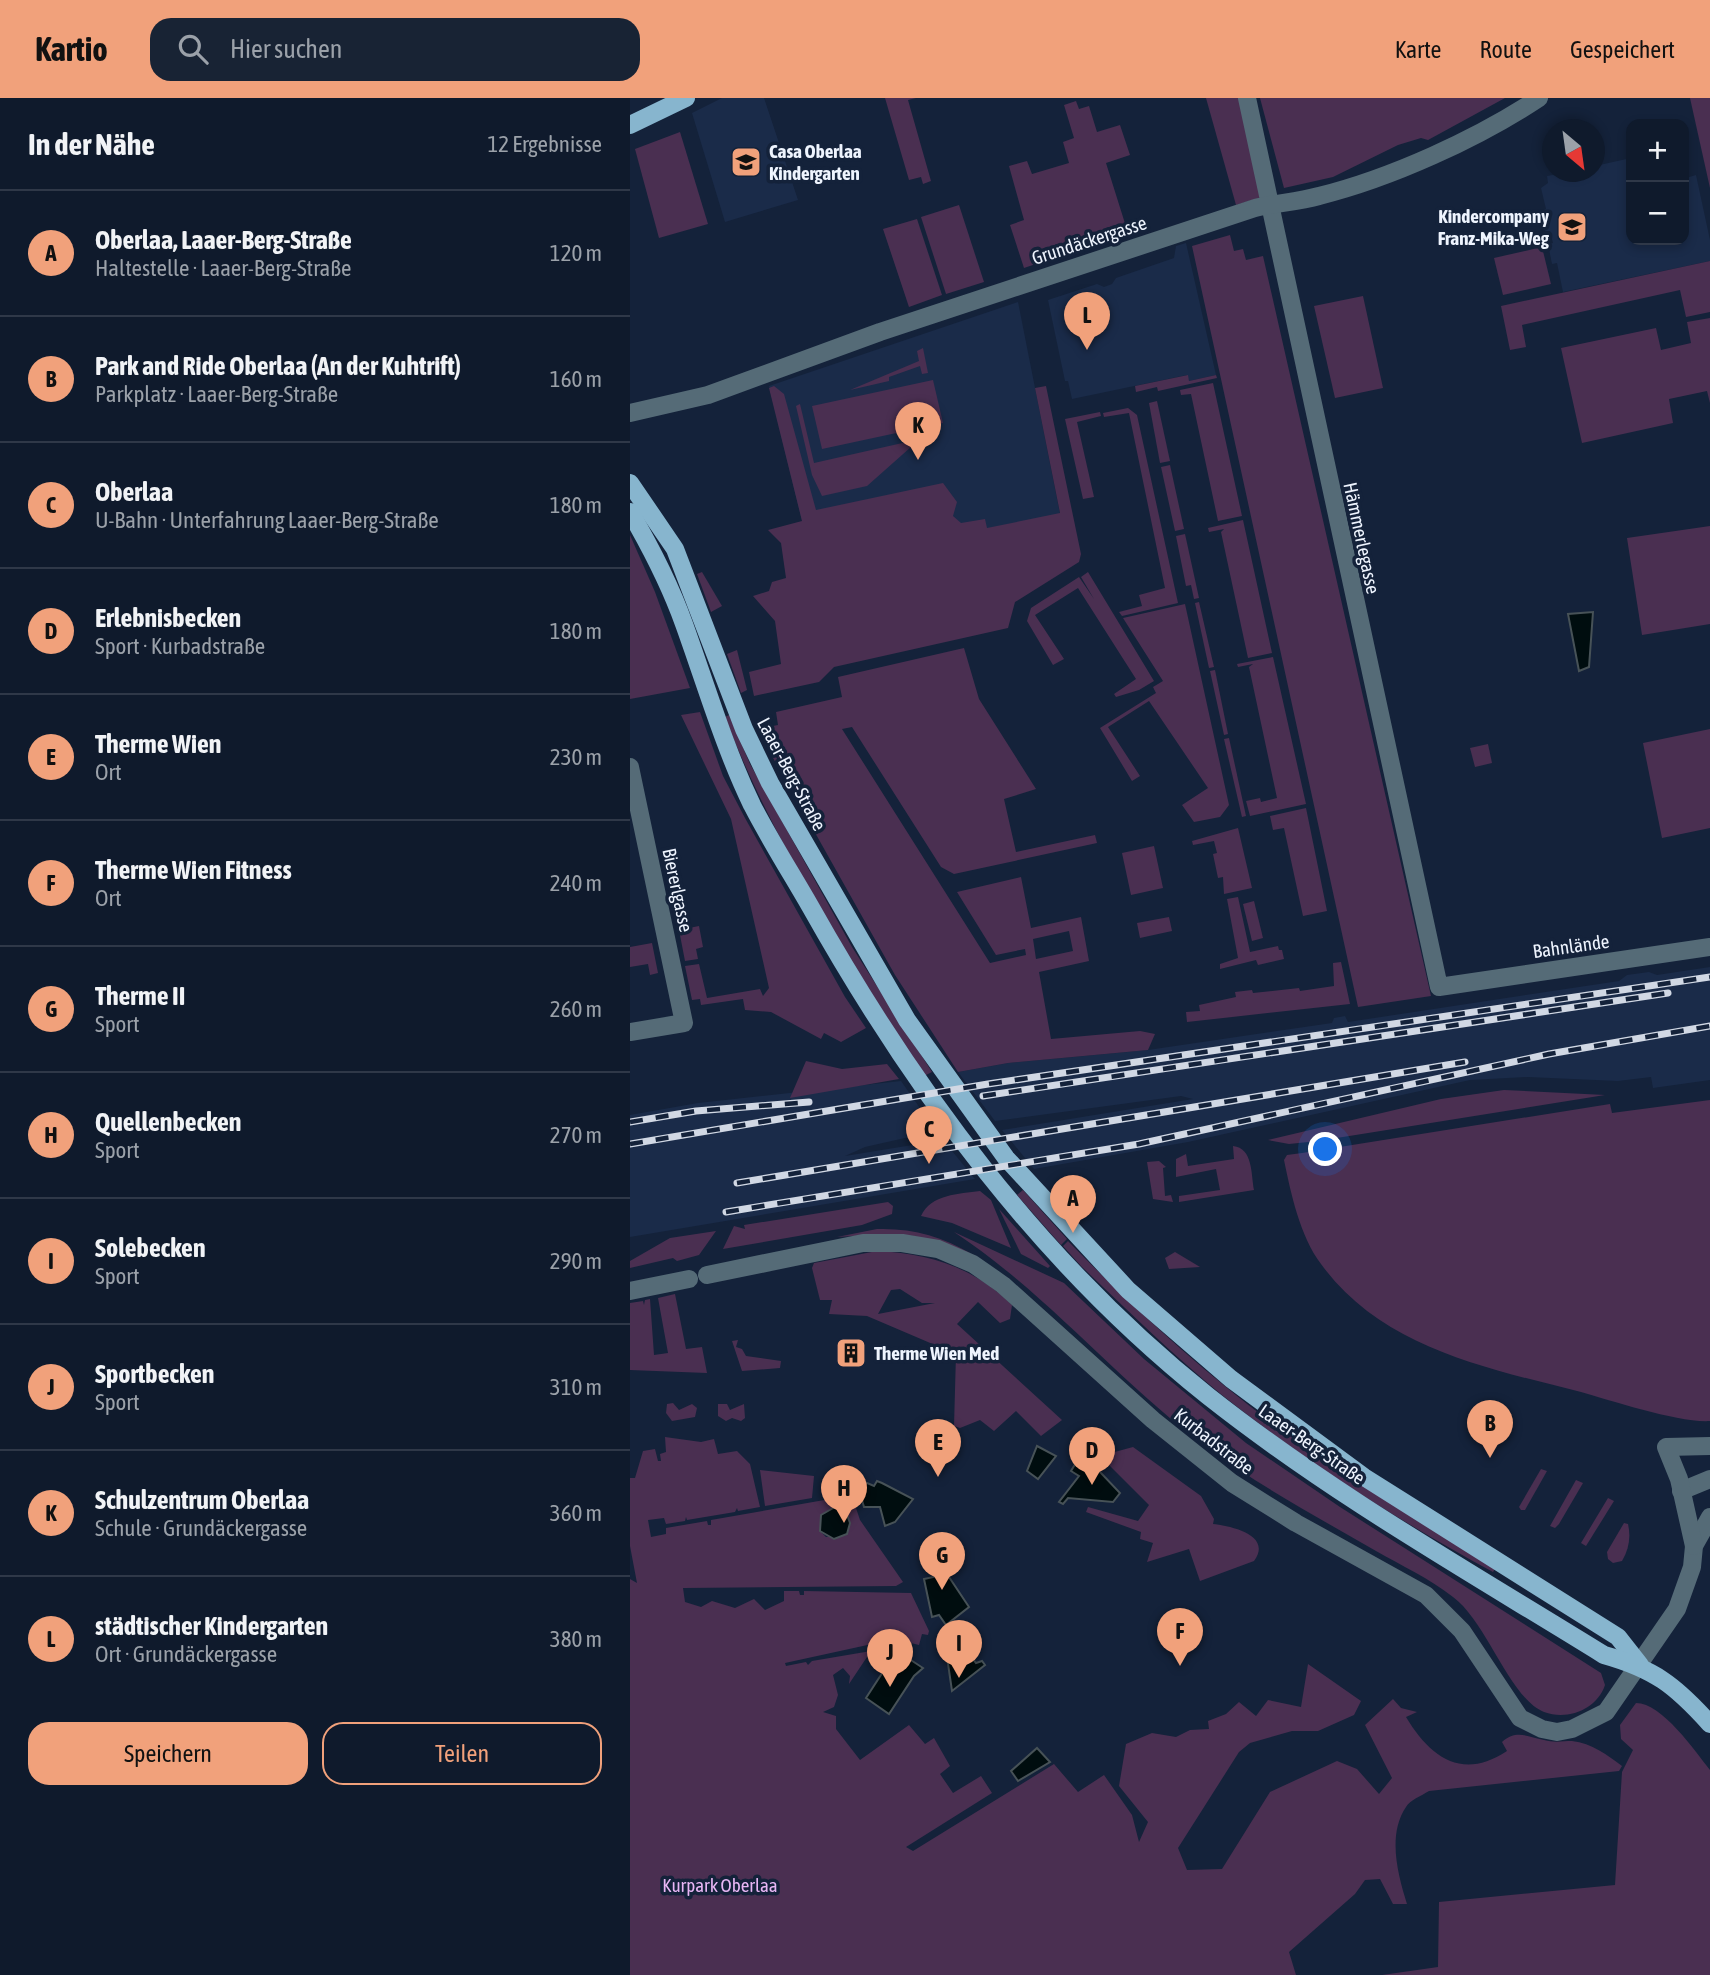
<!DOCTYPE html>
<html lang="de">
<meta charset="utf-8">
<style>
body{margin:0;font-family:"Asap Condensed",sans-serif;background:#182334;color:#f1f3f6}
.controls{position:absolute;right:21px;top:21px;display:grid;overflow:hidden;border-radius:14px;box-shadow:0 4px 10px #0003}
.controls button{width:63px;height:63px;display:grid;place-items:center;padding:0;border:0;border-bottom:2px solid #2f3848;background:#0f1a2c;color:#f1f3f6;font:35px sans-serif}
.compass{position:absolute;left:912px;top:21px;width:63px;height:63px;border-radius:50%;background:#0f1a2c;box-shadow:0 4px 10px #0003;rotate:151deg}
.you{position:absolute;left:696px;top:1052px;width:24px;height:24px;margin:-18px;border:5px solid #fff;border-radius:50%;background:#1a73e8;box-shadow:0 0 0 10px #1a73e833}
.badge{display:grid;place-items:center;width:46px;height:46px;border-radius:50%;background:#f1a17b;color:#111;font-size:23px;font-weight:700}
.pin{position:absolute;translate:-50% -58px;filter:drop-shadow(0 2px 4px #0008)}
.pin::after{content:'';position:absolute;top:37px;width:24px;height:21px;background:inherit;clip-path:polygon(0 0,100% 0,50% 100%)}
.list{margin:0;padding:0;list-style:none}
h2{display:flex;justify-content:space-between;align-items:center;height:91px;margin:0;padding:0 28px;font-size:30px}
h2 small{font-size:23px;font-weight:400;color:#9ba1a9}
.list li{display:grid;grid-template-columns:46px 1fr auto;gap:21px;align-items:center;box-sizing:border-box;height:126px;padding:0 28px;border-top:2px solid #2f3848}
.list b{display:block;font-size:26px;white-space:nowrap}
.list p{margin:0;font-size:23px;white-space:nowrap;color:#9ba1a9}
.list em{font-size:23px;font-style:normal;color:#9ba1a9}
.actions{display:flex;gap:14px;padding:21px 28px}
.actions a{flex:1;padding:16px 0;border:2px solid #f1a17b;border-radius:21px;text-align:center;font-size:24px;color:#f1a17b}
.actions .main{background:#f1a17b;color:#111}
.icon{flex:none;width:38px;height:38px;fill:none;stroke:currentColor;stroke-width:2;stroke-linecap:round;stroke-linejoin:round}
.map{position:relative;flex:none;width:1080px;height:1877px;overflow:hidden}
header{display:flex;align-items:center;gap:42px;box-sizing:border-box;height:98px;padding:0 35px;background:#f1a17b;color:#111}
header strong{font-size:33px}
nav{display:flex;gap:38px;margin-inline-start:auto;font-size:24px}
.search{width:490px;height:63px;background:#182334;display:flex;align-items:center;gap:18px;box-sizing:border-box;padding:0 24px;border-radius:21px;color:#9ba1a9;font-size:26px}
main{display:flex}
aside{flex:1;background:#0f1a2c}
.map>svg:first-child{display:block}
</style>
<header>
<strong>Kartio</strong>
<div class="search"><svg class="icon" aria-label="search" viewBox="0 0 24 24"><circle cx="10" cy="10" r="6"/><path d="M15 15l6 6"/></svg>Hier suchen</div>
<nav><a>Karte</a><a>Route</a><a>Gespeichert</a></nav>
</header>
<main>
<aside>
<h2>In der Nähe<small>12 Ergebnisse</small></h2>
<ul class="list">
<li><span class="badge">A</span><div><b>Oberlaa, Laaer-Berg-Straße</b><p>Haltestelle · Laaer-Berg-Straße</p></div><em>120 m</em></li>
<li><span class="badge">B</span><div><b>Park and Ride Oberlaa (An der Kuhtrift)</b><p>Parkplatz · Laaer-Berg-Straße</p></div><em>160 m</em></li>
<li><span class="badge">C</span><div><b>Oberlaa</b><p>U-Bahn · Unterfahrung Laaer-Berg-Straße</p></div><em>180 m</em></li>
<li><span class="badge">D</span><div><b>Erlebnisbecken</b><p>Sport · Kurbadstraße</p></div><em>180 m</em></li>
<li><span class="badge">E</span><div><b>Therme Wien</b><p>Ort</p></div><em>230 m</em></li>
<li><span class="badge">F</span><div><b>Therme Wien Fitness</b><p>Ort</p></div><em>240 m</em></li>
<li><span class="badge">G</span><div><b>Therme II</b><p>Sport</p></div><em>260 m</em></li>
<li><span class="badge">H</span><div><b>Quellenbecken</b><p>Sport</p></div><em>270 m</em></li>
<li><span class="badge">I</span><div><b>Solebecken</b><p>Sport</p></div><em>290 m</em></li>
<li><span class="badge">J</span><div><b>Sportbecken</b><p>Sport</p></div><em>310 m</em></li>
<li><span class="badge">K</span><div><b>Schulzentrum Oberlaa</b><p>Schule · Grundäckergasse</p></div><em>360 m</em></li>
<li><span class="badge">L</span><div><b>städtischer Kindergarten</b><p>Ort · Grundäckergasse</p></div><em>380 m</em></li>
</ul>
<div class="actions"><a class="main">Speichern</a><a>Teilen</a></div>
</aside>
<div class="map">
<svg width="1080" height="1877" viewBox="0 0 1080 1877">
<rect width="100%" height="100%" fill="#14223a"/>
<g fill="#1a2b49">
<polygon points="92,0 134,0 168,102 95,124 62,15"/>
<polygon points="1001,60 1001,142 1054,142 1054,73 1056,80 1066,77 1080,142 1080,163 933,194 927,165 922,166 918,146 923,145 920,133 915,133 911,113 916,111 911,90 918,85 917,78 939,74 964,74 965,68"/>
<polygon points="556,145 586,277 559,283 557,277 442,301 438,283 435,283 418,202 467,186 474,189 482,186 486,180 544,160 546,148"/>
<polygon points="388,204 430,416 312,440 172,423 139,288"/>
<polygon points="1080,869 1080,982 1023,990 1021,979 988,983 898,979 840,982 558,1044 404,1071 372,1032 563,1001 551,998 365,1023 328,974 378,965 518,952 702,925 704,920 715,918 718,924 989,883 997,877 1019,874 1027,877"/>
<polygon points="271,983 306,1033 235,1049 215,1058 313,1042 345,1081 0,1139 0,1017 68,1005"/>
</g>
<g fill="#4a2f51" fill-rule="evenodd">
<polygon points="255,0 286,0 278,2 301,83 293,86 291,79 279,82"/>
<polygon points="576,0 614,0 632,99 606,107"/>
<polygon points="630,0 875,0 798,42 791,40 768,47 703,79 654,90"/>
<polygon points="1060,0 1080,0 1080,90"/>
<polygon points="446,3 449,11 459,8 467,34 490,27 500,57 476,65 498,135 394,170 380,127 394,122 379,68 397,63 402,76 439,65 433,44 444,40 434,7"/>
<polygon points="50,34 78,126 29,140 5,51"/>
<polygon points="329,107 354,184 316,196 291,119"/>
<polygon points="287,121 312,197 279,209 253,131"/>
<polygon points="600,137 604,153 613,151 616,162 633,158 801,898 728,909 562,148"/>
<polygon points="912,149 921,186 873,197 864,160"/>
<polygon points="1080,163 1080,214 1056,219 1050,192 892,227 896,249 880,252 871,208"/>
<polygon points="733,198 753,290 705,300 684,208"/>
<polygon points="1080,220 1080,305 1077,293 1039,301 1043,325 952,345 931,250 1026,230 1031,252 1061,245 1057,224"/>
<polygon points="293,250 298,275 292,276 290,268 259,279 259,283 220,292 289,263 287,253"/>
<polygon points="558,277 559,283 586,277 587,280 528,293 527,289 506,294 505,288"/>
<polygon points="303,282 313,325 192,351 182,308"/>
<polygon points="583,285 612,418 588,423 561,296 551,297 550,292"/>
<polygon points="144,288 154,296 186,412 313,385 327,404 323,418 331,425 355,421 357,430 430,415 405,290 416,288 451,456 449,464 385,504 378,530 204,569 189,584 124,598 119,574 151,566 145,523 123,498 139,493 142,484 156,480 151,445 138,432 172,423 139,290"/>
<polygon points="527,303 540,363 530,365 519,305"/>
<polygon points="170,306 184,365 290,341 237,388 192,398 182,377 166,308"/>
<polygon points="498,310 507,317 548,505 492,518 489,514 512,508 509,497 535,490 499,315 474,319 473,315"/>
<polygon points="470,314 471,318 447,324 464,399 453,401 435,321"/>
<polygon points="540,367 554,431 545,433 531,369"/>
<polygon points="613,422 642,555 618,560 591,434 594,431 579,434 578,430"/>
<polygon points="1080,428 1080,526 1012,537 997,440"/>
<polygon points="555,436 569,500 564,501 561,487 556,488 546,438"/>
<polygon points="0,437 25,494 60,590 0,601"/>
<polygon points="72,474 92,508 81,514 67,476"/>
<polygon points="458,474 524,583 509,592 486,599 484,596 506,581 448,490 405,517 434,561 423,567 397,523 401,510 449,479 464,501 451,479"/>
<polygon points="569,504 584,569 579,570 565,505"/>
<polygon points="555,506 599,707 590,719 564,724 552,707 578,690 519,603 478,629 510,678 502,683 470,630 526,595 523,589 533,583 493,520"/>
<path d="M334,550L349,601L406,691L374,701L386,754L465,737L467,745L324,776L311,769L222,629L212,631L360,865L396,857L395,851L366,857L327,794L391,779L401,830L451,819L459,863L409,874L421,941L510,933L525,936L518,952L378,965L328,974L265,877L138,651L133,630L148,627L146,614L212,599L208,579ZM439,833L443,853L406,861L403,841Z"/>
<polygon points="107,552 117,592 111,595 97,556"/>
<polygon points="643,559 676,706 620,718 616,703 630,700 631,704 647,700 619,569 623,566 608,569 607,566"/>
<polygon points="585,572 598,636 594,637 580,573"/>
<polygon points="70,614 93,678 115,720 215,899 236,930 211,944 194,935 191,941 141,914 115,912 113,901 71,907 70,901 62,902 55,868 69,866 77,900 130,891 133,898 139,890 101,721 51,617"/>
<path d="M99,617L120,666L222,849L302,974L294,978C221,863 144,747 95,619Z"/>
<polygon points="1080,631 1080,730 1032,740 1013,645"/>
<polygon points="599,640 616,718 612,719 594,641"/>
<polygon points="858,646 862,665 845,669 840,650"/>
<polygon points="676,710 697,813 673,818 654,730 643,732 640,718"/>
<polygon points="608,730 622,790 594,796 593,779 588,780 583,756 587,755 584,743 563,747 562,743"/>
<polygon points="524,748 533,790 501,797 492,755"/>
<polygon points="608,799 620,854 648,848 649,852 652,852 654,861 628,867 626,862 590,871 590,866 608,860 597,801"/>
<polygon points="624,803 633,840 622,843 613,806"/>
<polygon points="539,819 542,833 510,840 507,825"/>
<polygon points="69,828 73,849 66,851 68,861 55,863 49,832"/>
<polygon points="22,845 28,875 20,877 18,866 0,869 0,849"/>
<polygon points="711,864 720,906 557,924 556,914 570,913 569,907 606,899 605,894 622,892 623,895 669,890 670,893 704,888 703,865"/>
<polygon points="176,963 212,971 257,966 269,981 160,1000"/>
<polygon points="874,992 975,997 688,1043 659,1046 638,1042 811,1001"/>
<path d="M1080,1002V1323C1049,1325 983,1303 951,1294C857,1270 752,1250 691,1166C670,1138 661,1096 654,1062L657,1057L672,1055L980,1006L982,1015Z"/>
<path d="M603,1048C623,1050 621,1076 624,1092L549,1104V1098L590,1092L586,1071L546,1079V1061L556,1056L558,1068L604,1061Z"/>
<polygon points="529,1063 536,1069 533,1070 535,1098 541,1097 543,1104 523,1101 517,1064"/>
<polygon points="393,1092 437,1141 431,1147 387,1097"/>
<path d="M350,1093L361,1102L381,1150L322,1125L291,1118C301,1096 329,1096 350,1093Z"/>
<polygon points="258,1104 263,1108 262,1116 232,1127 93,1151 104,1128 115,1131 114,1127"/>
<polygon points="369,1111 420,1168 418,1170 391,1156"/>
<path d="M247,1131C283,1130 311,1138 342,1156L284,1138L258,1136L207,1139Z"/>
<polygon points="86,1133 69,1157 47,1163 43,1160 0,1170 0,1163 40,1140"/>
<path d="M324,1134L434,1185L514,1261L616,1345L710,1409L971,1575L975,1587C967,1611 938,1623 914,1614C880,1601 857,1524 823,1499C799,1480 772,1468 746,1453C689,1420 631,1389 578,1350C488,1284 417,1195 324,1134Z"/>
<path d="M438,1143C503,1210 571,1272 646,1328C716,1379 792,1424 865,1471L863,1474C769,1423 676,1364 592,1297C543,1257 497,1212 451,1168L433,1148Z"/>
<path d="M247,1153C299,1155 345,1170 382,1207L380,1221L370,1225L348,1204L327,1226L432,1322L411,1338L386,1313L364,1333L350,1322L330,1330L324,1328L326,1256L237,1218L199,1216L202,1202H190L182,1170L184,1165ZM270,1191L292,1205H305L248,1216L261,1192Z"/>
<polygon points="545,1154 570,1169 539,1171 535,1160"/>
<polygon points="45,1196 56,1251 72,1249 77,1275 0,1272 0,1205 13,1203 14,1207 15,1202 20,1201 24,1257 38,1255 28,1200"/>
<polygon points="108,1242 106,1249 112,1251 116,1258 151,1263 150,1270 112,1273 102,1243"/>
<polygon points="43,1305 49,1312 62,1306 67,1310 65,1319 42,1323 36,1315 37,1306"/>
<polygon points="88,1306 97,1306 100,1312 114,1306 115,1320 111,1323 102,1320 96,1323 88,1318"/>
<path d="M35,1339L71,1344L84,1341L88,1356L107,1353L120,1366L130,1409L108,1413L107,1410L105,1414L57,1422L56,1419L55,1423L36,1426L34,1420L18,1422L21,1439L36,1436V1430L77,1423L78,1427H81V1422L200,1401L206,1402L205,1409L191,1417L190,1433L196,1439L217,1436L220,1425L209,1410L211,1402L224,1404L230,1422L273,1484L266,1488L53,1490L55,1504L71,1509L82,1503L105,1510L124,1501L135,1512L154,1503V1493H169L170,1497H174V1493L281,1495L299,1533L298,1537L292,1536L289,1547L265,1541L155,1565L156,1568L176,1564L178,1567L182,1563L241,1553L219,1586L220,1578L213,1570L203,1577L208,1597L204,1609L193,1614L206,1618V1631L230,1662L279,1627L295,1646L304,1640L320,1668L310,1676L323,1695L351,1678L362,1695L276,1749L283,1753L424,1666L448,1694L474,1677L502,1717L509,1744L518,1724L489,1688L496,1646L522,1635L546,1639L560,1632L579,1631L578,1623L596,1616L609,1604L626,1618L638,1602L671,1609L678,1566L731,1603L724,1617L688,1633H662L620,1645L609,1654L548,1750L557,1772L592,1771L640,1694L707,1663L727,1671L749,1696L762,1680L735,1627L763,1601L771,1610L787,1614L776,1619C800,1659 832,1683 877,1653L872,1644C887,1631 897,1639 914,1642C924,1645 933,1643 942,1643C962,1645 977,1657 992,1668L989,1673L799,1693C791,1698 780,1702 776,1709C757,1737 768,1777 777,1806H763L750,1781L735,1782L725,1796L659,1854L666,1877H0V1481L7,1485L0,1448V1380H5L13,1353L25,1351L28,1363H31L30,1356L36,1354Z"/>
<path d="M503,1349L571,1398L584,1421L583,1426C601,1428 643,1437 624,1463L570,1483L559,1451L517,1464L523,1445L510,1441L511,1434L456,1414L458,1409L508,1423L519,1407L470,1358Z"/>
<polygon points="911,1371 917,1373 895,1412 891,1412 889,1409"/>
<polygon points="130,1372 184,1378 182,1400 135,1408"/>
<polygon points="946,1382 953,1385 929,1426 925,1430 920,1428"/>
<polygon points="978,1400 984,1403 956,1448 951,1445"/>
<path d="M994,1425L998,1426C1001,1439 999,1451 992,1463L983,1465L978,1461L977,1454Z"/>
<path d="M1006,1605C1032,1605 1065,1653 1080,1672V1877H752L808,1869L809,1804L985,1787L992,1674L1003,1652L991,1641L990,1627Z"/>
</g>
<g fill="#000d0f" stroke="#475257" stroke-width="2">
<polygon points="963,514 959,569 949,573 938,516"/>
<polygon points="407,1348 426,1358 408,1381 397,1373"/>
<polygon points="452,1355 490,1395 483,1404 438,1400 433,1406 429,1404 449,1378 441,1373"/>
<polygon points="230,1382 244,1388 247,1383 252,1385 283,1401 265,1424 255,1428 250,1409 234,1409 227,1385"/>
<polygon points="205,1409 216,1414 220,1425 217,1436 204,1441 190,1433 191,1417"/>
<polygon points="317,1476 339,1509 316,1527 309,1517 302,1519 294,1481"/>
<polygon points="333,1548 346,1565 352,1563 355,1567 322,1593 316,1552"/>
<polygon points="264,1551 293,1570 284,1578 259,1616 236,1600 260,1563"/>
<polygon points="407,1650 420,1664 388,1683 381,1673"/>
</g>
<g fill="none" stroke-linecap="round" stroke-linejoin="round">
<g stroke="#556b77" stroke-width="18">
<polyline points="617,0 809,889 1080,849"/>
<path d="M0,315L78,297L250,234L625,110C646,105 668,104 689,98C761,80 847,41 909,0"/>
<polyline points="0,669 54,925 0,934"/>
<polyline points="77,1177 233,1145 272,1145 308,1151 343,1166 373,1187 523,1322 602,1385 666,1425 796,1497 832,1533 890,1620 912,1631 927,1634 942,1631 976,1614 1047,1511 1062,1469 1064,1448 1080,1419"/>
<polyline points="0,1193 59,1181"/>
<polyline points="1051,1393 1080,1381"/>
<polyline points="1064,1448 1049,1381 1036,1349 1080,1348"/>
</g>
<g stroke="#87b5ce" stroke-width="18">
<polyline points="0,27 56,0"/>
<polyline points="0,385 45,451 114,631 140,685 277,922 376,1060 498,1192 601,1281 734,1379 988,1539 1010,1567"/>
<path d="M0,414C21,450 40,487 54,526C76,587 94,649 122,707C140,742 161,775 180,808C284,993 411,1165 578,1298C702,1396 840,1474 974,1557C1024,1571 1045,1587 1080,1626"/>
</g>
<g stroke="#d1d8e4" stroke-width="7">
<g id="rail">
<polyline points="353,998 1038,895"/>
<polyline points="0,1024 66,1013 179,1004"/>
<polyline points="0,1046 358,986 1080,879"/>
<polyline points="107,1085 835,964"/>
<polyline points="96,1114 509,1046 919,956 1080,928"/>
</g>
</g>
<use href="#rail" stroke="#14223a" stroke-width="4.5" stroke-dasharray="13" stroke-linecap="butt"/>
</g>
<defs>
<g id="school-square" transform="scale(1.575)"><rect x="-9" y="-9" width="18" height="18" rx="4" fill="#f1a17b" stroke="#14223a"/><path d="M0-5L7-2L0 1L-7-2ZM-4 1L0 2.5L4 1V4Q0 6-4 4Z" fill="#111"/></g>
<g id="building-square" transform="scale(1.575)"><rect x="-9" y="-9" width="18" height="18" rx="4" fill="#f1a17b" stroke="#14223a"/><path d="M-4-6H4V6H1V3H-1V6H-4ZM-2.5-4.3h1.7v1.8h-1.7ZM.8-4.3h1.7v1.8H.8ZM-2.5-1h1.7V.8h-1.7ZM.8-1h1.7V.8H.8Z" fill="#111"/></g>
</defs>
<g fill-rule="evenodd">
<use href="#school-square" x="116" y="64"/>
<use href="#school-square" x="942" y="129"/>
<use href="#building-square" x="221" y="1255"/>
</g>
<g text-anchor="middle" stroke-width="7" stroke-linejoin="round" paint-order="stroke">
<g font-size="19" font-weight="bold" fill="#eef4fe" stroke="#14223a" text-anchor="start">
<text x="139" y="60">Casa Oberlaa<tspan x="139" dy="22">Kindergarten</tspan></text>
<text x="919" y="125" text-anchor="end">Kindercompany<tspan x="919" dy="22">Franz-Mika-Weg</tspan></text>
<text x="244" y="1262">Therme Wien Med</text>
</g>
<g font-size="19" fill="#eef4fe" stroke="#14223a">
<text transform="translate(459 142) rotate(-18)" y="7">Grundäckergasse</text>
<text transform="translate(732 440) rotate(78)" y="7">Hämmerlegasse</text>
<text transform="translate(162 676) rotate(62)" y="7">Laaer-Berg-Straße</text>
<text transform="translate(48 792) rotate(78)" y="7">Biererlgasse</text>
<text transform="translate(941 848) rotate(-8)" y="7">Bahnlände</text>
<text transform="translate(584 1343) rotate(38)" y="7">Kurbadstraße</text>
<text transform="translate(682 1346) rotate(35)" y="7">Laaer-Berg-Straße</text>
</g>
<g font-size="19" fill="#e8b6f5" stroke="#14223a">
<text x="90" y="1794">Kurpark Oberlaa</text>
</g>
</g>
</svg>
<div class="controls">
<button>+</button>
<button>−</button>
</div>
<svg class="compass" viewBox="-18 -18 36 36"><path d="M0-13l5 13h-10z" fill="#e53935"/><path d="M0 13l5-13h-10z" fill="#9ba1a9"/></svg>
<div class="you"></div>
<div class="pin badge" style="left:443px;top:1135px">A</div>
<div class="pin badge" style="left:860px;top:1360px">B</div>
<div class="pin badge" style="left:299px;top:1066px">C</div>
<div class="pin badge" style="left:462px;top:1387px">D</div>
<div class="pin badge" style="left:308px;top:1379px">E</div>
<div class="pin badge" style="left:550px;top:1568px">F</div>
<div class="pin badge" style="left:312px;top:1492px">G</div>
<div class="pin badge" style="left:214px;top:1425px">H</div>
<div class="pin badge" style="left:329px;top:1580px">I</div>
<div class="pin badge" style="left:260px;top:1589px">J</div>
<div class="pin badge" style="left:288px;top:362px">K</div>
<div class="pin badge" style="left:457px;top:252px">L</div>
</div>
</main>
